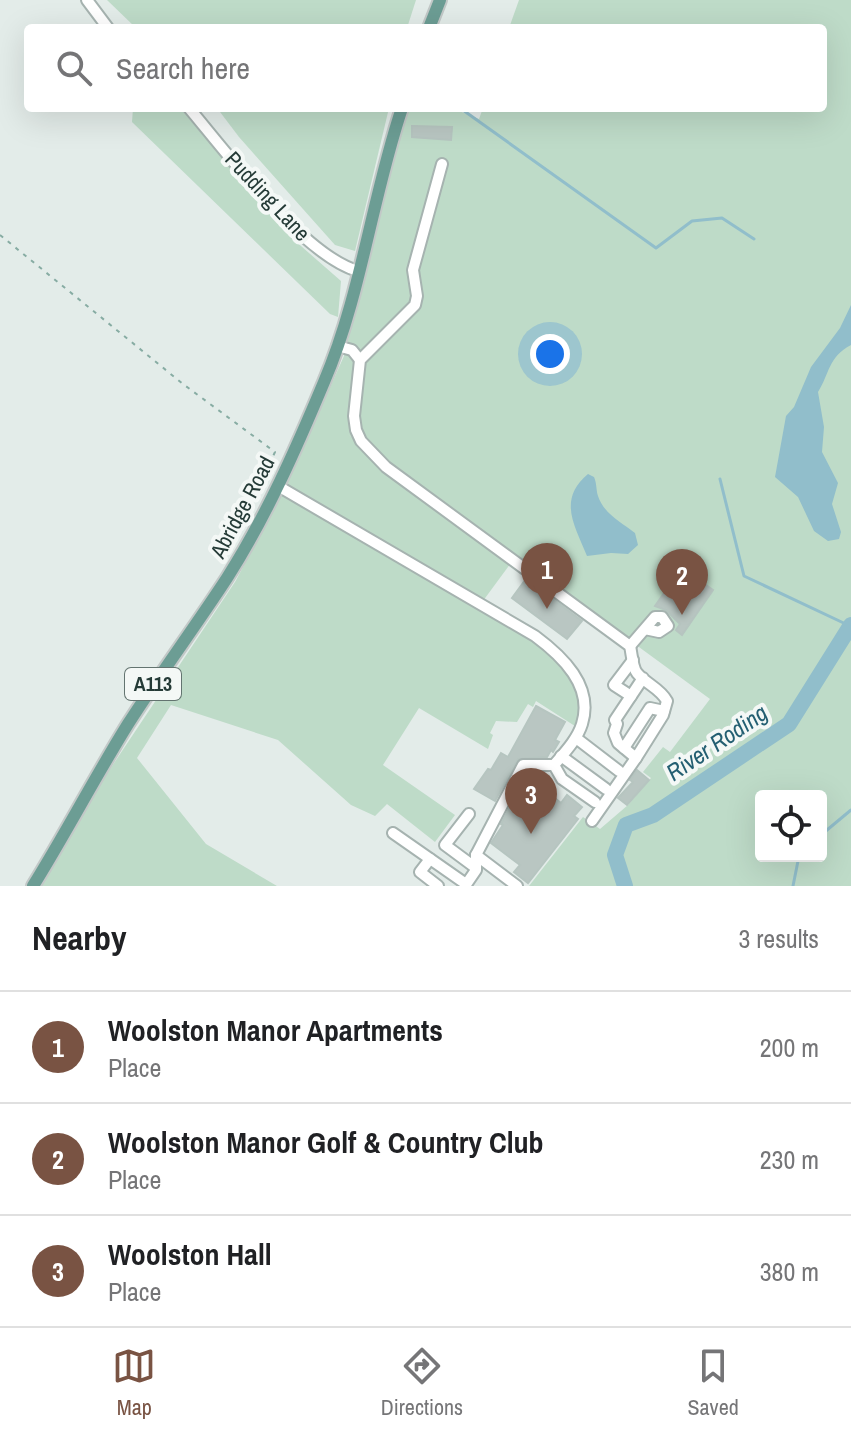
<!DOCTYPE html>
<style>
body{margin:0;font-family:"Archivo Narrow",sans-serif;background:#f6f6f6;color:#202124}
.controls{position:absolute;right:24px;bottom:24px;display:grid;overflow:hidden;border-radius:8px;box-shadow:0 8px 32px #0002}
.controls button{width:72px;height:72px;display:grid;place-items:center;padding:0;border:0;border-bottom:2px solid #e0e0e0;background:#fff;color:#202124;font:40px sans-serif}
.you{position:absolute;left:550px;top:354px;width:28px;height:28px;margin:-20px;border:6px solid #fff;border-radius:50%;background:#1a73e8;box-shadow:0 0 0 12px #1a73e833}
.badge{display:grid;place-items:center;width:52px;height:52px;border-radius:50%;background:#795343;color:#fff;font-size:26px;font-weight:700}
.pin{position:absolute;translate:-50% -66px;filter:drop-shadow(0 2px 4px #0008)}
.pin::after{content:'';position:absolute;top:42px;width:28px;height:24px;background:inherit;clip-path:polygon(0 0,100% 0,50% 100%)}
.list{margin:0;padding:0;list-style:none}
h2{display:flex;justify-content:space-between;align-items:center;height:104px;margin:0;padding:0 32px;font-size:34px}
h2 small{font-size:26px;font-weight:400;color:#757577}
.list li{display:grid;grid-template-columns:52px 1fr auto;gap:24px;align-items:center;box-sizing:border-box;height:112px;padding:0 32px;border-top:2px solid #e0e0e0}
.list b{display:block;font-size:30px;white-space:nowrap}
.list p{margin:0;font-size:26px;white-space:nowrap;color:#757577}
.list em{font-size:26px;font-style:normal;color:#757577}
.icon{flex:none;width:44px;height:44px;fill:none;stroke:currentColor;stroke-width:2;stroke-linecap:round;stroke-linejoin:round}
.map{position:relative;flex:none;width:851px;height:886px;overflow:hidden}
.search{position:absolute;background:#fff;box-shadow:0 8px 32px #0002;left:24px;right:24px;top:24px;height:88px;display:flex;align-items:center;gap:20px;box-sizing:border-box;padding:0 28px;border-radius:8px;color:#757577;font-size:30px}
.sheet{height:440px;background:#fff}
nav{display:flex;justify-content:space-around;align-items:center;box-sizing:border-box;height:112px;border-top:2px solid #e0e0e0;background:#fff;font-size:22px;color:#757577}
nav a{display:grid;justify-items:center;gap:4px}
nav .on{color:#795343}
.map>svg:first-child{display:block}
</style>
<div class="map">
<svg width="851" height="886" viewBox="0 0 851 886">
<rect width="100%" height="100%" fill="#e3ece9"/>
<g fill="#bedbc8" fill-rule="evenodd">
<polygon points="107,0 416,0 407,28 136,28"/>
<path d="M519,0H851V886H529L583,817L600,829L628,805L651,778L643,772L663,747L670,752L710,699L348,434L511,563L480,605C519,632 599,670 578,728L536,701L533,707L528,704L517,722L496,721L490,733L493,735L488,749L419,708L383,765L455,815L435,842L387,804L375,816L351,805L278,740L171,705L137,758L206,844L277,886H37L106,775L235,582L286,486L344,356L406,108H452L479,119L483,108H823V28H509ZM761,796H821V856H761Z"/>
<polygon points="133,108 180,108 285,232 341,281 338,317 330,314 132,122"/>
<polygon points="217,108 389,108 355,251 335,245 239,137"/>
</g>
<g fill="#91becb">
<path d="M851,305V345C828,357 830,373 818,392L824,427L822,452L838,483L832,504L841,532L839,539L828,541L814,531L798,497L775,477L786,416L794,407L811,367L840,328Z"/>
<path d="M588,474L594,477C597,484 596,490 598,496C604,514 621,522 635,533L638,545L628,554L611,553L587,556C575,526 557,500 588,474Z"/>
</g>
<g fill="none" stroke-linecap="round" stroke-linejoin="round">
<g stroke="#91becb" stroke-width="3">
<polyline points="460,108 656,248 692,221 722,218 754,239"/>
<polyline points="720,479 744,576 850,626"/>
<polyline points="821,835 851,810"/>
<polyline points="793,886 799,856"/>
</g>
<polyline stroke="#91becb" stroke-width="16" points="625,886 615,855 626,825 653,815 789,724 851,625"/>
</g>
<g fill="#b9c6c2" stroke="#b6c5c0" stroke-width="2">
<polygon points="412,126 452,127 451,140 412,137"/>
<polygon points="526,579 582,621 567,639 512,598"/>
<polygon points="699,580 713,590 682,635 676,630 680,624 666,610 655,606 667,589 684,601"/>
<polygon points="536,706 565,722 555,740 559,742 553,752 551,750 547,757 518,759 495,801 474,789 488,769 491,770 501,753 508,757"/>
<polygon points="637,770 649,780 627,805 618,798 633,782 630,780"/>
<polygon points="528,785 547,800 551,795 561,803 567,795 582,807 574,816 578,819 528,883 514,872 520,865 491,843 503,825 501,824 511,805"/>
</g>
<g fill="none" stroke-linecap="round" stroke-linejoin="round">
<g stroke="#a6b3b0" stroke-width="14">
<g id="minor">
<polyline points="87,0 108,28"/>
<path d="M189,108C226,152 304,256 358,271"/>
<path d="M442,164L413,270L417,296L415,305L360,360L354,416L356,430L361,441L386,467L630,646C632,654 632,667 637,673C646,684 660,688 667,701L663,715L636,758L618,743L614,733L617,724L615,720L643,678"/>
<polyline points="337,346 352,350 360,360"/>
<path d="M278,486L535,636C562,656 594,686 582,724C577,740 564,753 554,765H523L476,855V870L465,886"/>
<polyline points="630,646 655,617 662,617 668,626 659,632 645,629"/>
<polyline points="631,696 614,685 633,660"/>
<polyline points="576,738 619,771"/>
<polyline points="624,748 650,708 664,711"/>
<polyline points="561,756 606,789"/>
<polyline points="554,765 562,779 595,802"/>
<polyline points="469,814 445,845 476,868"/>
<polyline points="592,821 636,758"/>
<polyline points="393,833 466,884"/>
<polyline points="476,855 517,886"/>
<polyline points="430,859 420,872 438,886"/>
</g>
</g>
<g stroke="#c2c8c7" stroke-width="16">
<g id="major">
<polyline points="429,28 440,0"/>
<path d="M33,886C66,833 95,777 128,724C160,674 195,627 227,578C266,517 296,449 324,382C361,296 372,197 402,108"/>
</g>
</g>
<polyline stroke="#87aca3" stroke-width="2" stroke-dasharray="4 6" stroke-linecap="butt" points="0,235 183,384 275,452 268,467 274,473"/>
<use href="#minor" stroke="#fff" stroke-width="10"/>
<use href="#major" stroke="#6c9d94" stroke-width="12"/>
</g>
<g text-anchor="middle" stroke-width="8" stroke-linejoin="round" paint-order="stroke">
<rect fill="#f4f8f6" stroke="#637470" stroke-width="2" x="125" y="668" width="56" height="32" rx="6"/>
<g font-size="20" font-weight="bold" fill="#253b37">
<text x="153" y="691">A113</text>
</g>
<g font-size="22" fill="#253b37" stroke="#f4f8f6">
<text transform="translate(268 196) rotate(47)" y="8">Pudding Lane</text>
<text transform="translate(242 507) rotate(-62)" y="8">Abridge Road</text>
</g>
<g font-size="24" font-style="italic" fill="#245f72" stroke="#f4f8f6">
<text transform="translate(717 743) rotate(-34)" y="8">River Roding</text>
</g>
</g>
</svg>
<div class="controls">
<button><svg class="icon" aria-label="locate" viewBox="0 0 24 24"><circle cx="12" cy="12" r="6"/><path d="M12 2v4M12 18v4M2 12h4M18 12h4"/></svg></button>
</div>
<div class="you"></div>
<div class="pin badge" style="left:547px;top:609px">1</div>
<div class="pin badge" style="left:682px;top:615px">2</div>
<div class="pin badge" style="left:531px;top:834px">3</div>
<div class="search"><svg class="icon" aria-label="search" viewBox="0 0 24 24"><circle cx="10" cy="10" r="6"/><path d="M15 15l6 6"/></svg>Search here</div>
</div>
<section class="sheet">
<h2>Nearby<small>3 results</small></h2>
<ul class="list">
<li><span class="badge">1</span><div><b>Woolston Manor Apartments</b><p>Place</p></div><em>200 m</em></li>
<li><span class="badge">2</span><div><b>Woolston Manor Golf &amp; Country Club</b><p>Place</p></div><em>230 m</em></li>
<li><span class="badge">3</span><div><b>Woolston Hall</b><p>Place</p></div><em>380 m</em></li>
</ul>
</section>
<nav>
<a class="on"><svg class="icon" aria-label="map" viewBox="0 0 24 24"><path d="M3 6l6-2 6 2 6-2v14l-6 2-6-2-6 2zM9 4v14M15 6v14"/></svg>Map</a>
<a><svg class="icon" aria-label="directions" viewBox="0 0 24 24"><path d="M12 3l9 9-9 9-9-9zM9 14v-3h6M13 9l2 2-2 2"/></svg>Directions</a>
<a><svg class="icon" aria-label="saved" viewBox="0 0 24 24"><path d="M7 4h10v16l-5-4-5 4z"/></svg>Saved</a>
</nav>
